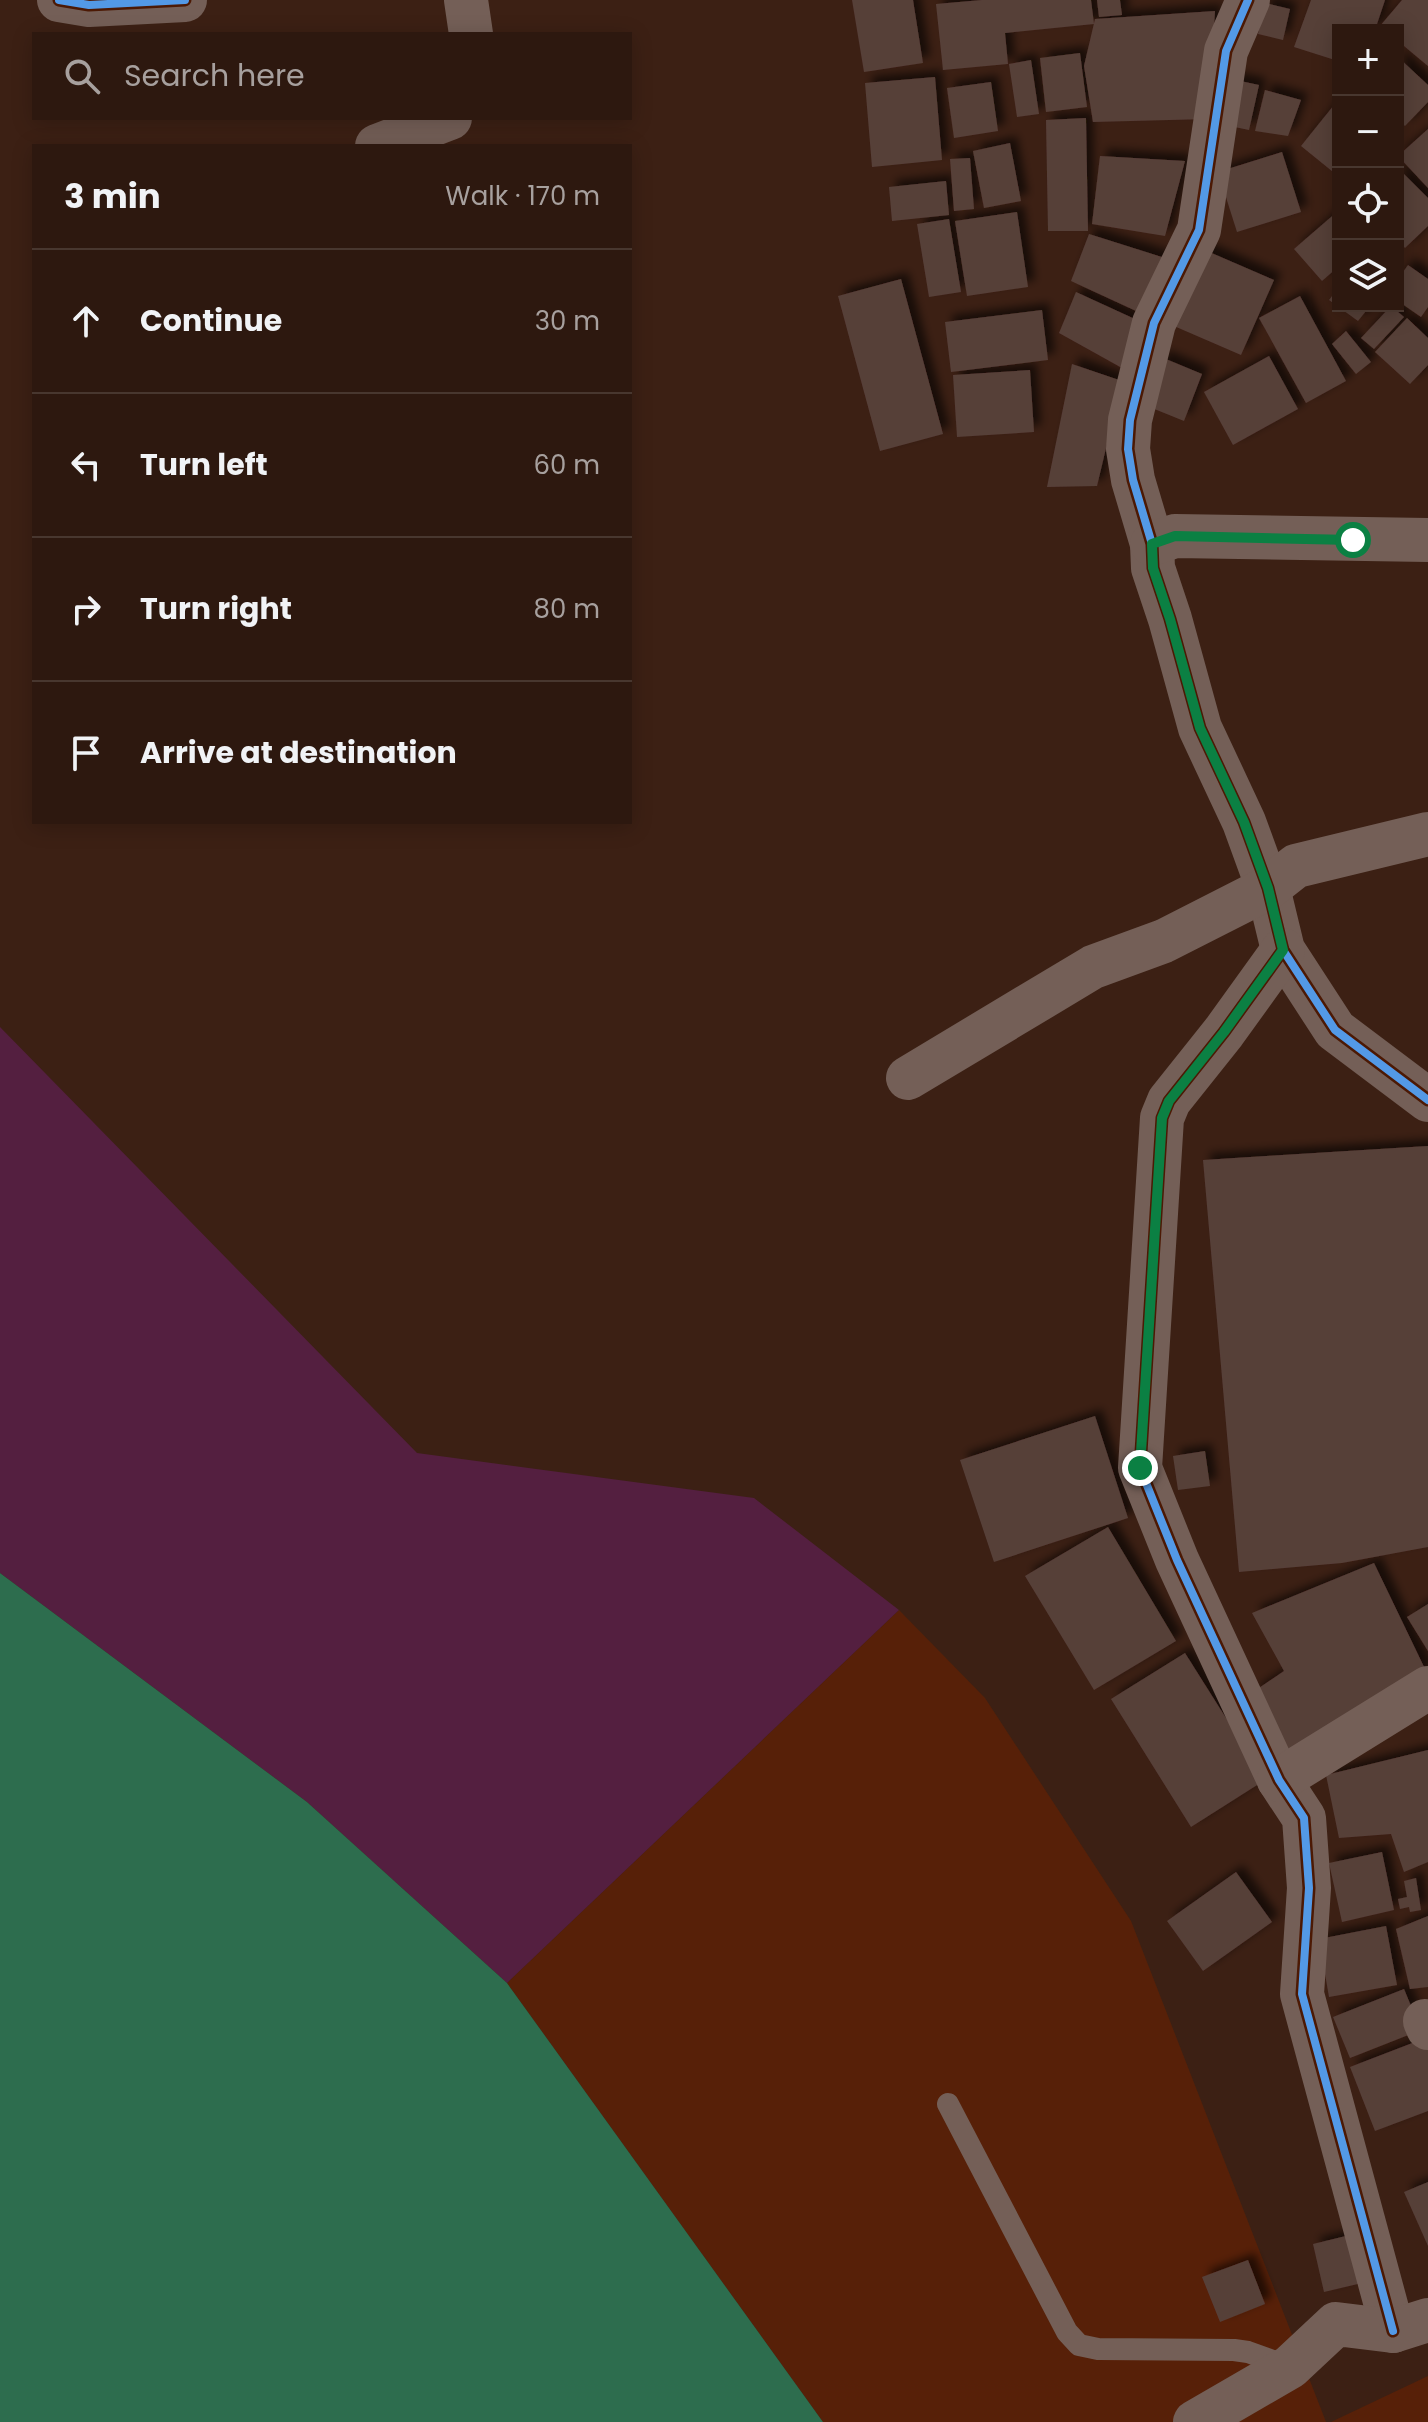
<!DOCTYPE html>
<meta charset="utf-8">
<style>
body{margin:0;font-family:Poppins,sans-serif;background:#352118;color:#f1f3f6}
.controls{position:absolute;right:24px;top:24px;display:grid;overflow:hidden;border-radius:0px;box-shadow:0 4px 20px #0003}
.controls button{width:72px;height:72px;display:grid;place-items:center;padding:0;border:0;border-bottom:2px solid #48372f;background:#2d180f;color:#f1f3f6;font:40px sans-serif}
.stop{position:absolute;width:24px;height:24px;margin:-18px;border:6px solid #0b8043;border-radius:50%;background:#fff}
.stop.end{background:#0b8043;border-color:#fff;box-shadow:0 2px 8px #0008}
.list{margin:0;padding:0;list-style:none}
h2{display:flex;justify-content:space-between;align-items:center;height:104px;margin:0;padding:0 32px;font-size:34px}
h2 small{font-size:26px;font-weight:400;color:#a7a09e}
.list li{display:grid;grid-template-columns:52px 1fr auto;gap:24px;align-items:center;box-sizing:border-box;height:144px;padding:0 32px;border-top:2px solid #48372f}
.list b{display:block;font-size:30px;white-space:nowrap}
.list em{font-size:26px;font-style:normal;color:#a7a09e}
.icon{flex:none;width:44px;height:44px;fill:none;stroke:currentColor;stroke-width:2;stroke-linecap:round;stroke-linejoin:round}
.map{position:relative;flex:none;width:1428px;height:2422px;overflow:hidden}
.search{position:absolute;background:#2d180f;box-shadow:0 4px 20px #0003;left:32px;top:32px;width:600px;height:88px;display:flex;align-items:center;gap:20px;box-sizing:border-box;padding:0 28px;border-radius:0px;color:#a7a09e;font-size:30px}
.panel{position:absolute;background:#2d180f;box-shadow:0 4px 20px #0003;left:32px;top:144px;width:600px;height:680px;border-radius:0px}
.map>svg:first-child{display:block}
</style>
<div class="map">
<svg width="1428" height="2422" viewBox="0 0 1428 2422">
<defs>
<filter id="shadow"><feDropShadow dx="7" dy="-7" stdDeviation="4" flood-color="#0009"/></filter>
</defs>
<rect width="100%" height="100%" fill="#3c2014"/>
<g fill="#572008">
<polygon points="899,1610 985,1698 1131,1921 1326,2422 823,2422 507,1983"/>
<polygon points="1428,2376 1428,2422 1331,2422"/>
</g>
<polygon fill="#541f40" points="0,1027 417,1453 754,1498 899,1610 507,1983 307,1802 0,1573"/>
<polygon fill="#2d6d4e" points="0,1573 307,1802 507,1983 823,2422 0,2422"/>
<g fill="#573f39" filter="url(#shadow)">
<polygon points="852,0 913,0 923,63 864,72"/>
<polygon points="982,0 1091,0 1094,24 1005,33 1008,64 943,70 936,4"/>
<polygon points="1097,0 1120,0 1122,15 1099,17"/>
<polygon points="1311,0 1385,0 1375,30 1338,30 1338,61 1294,47"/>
<polygon points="1402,0 1428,0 1428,66 1398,41 1398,30 1386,30 1380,26"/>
<polygon points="1265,3 1290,9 1283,40 1258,34"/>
<polygon points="1215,11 1208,119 1093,122 1084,66 1095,19"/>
<polygon points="1080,53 1087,107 1046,112 1040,58"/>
<polygon points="1398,57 1428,85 1428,102 1405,126 1398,120"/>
<polygon points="1031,60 1039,114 1017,117 1009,64"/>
<polygon points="935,77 942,160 872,167 865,83"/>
<polygon points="1231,79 1259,85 1249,130 1220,124"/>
<polygon points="991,82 998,131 954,138 947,88"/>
<polygon points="1265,90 1301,100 1288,136 1255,131"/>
<polygon points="1338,100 1338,176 1301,146"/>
<polygon points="1086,118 1088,231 1048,231 1046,120"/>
<polygon points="1428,129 1428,188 1398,156"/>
<polygon points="1010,143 1021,201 984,208 973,151"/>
<polygon points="1282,152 1301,212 1237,232 1218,172"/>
<polygon points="1100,156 1185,161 1165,236 1092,224"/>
<polygon points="970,158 974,209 954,211 950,159"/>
<polygon points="1398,168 1428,198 1428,226 1405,248 1398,241"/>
<polygon points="946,181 949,215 892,221 889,187"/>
<polygon points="1338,211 1338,267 1322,281 1294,249"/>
<polygon points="1017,212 1028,287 967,296 955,221"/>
<polygon points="949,219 961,292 929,297 917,224"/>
<polygon points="1089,234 1165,258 1147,316 1071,281"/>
<polygon points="1200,248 1274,280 1241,355 1167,323"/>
<polygon points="1408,265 1428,279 1428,307 1421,317 1398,301 1398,279"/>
<polygon points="901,279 943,434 880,451 838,296"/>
<polygon points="1338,288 1338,306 1370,306 1358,321 1329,300"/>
<polygon points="1076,292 1137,320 1122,368 1059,333"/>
<polygon points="1300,296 1346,381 1306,403 1259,318"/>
<polygon points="1391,306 1404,317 1374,349 1361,338"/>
<polygon points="1042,310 1048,360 951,372 945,322"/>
<polygon points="1407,318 1428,338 1428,365 1410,384 1375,352"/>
<polygon points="1346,331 1371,362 1356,374 1332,344"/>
<polygon points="1269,356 1298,409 1233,445 1204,392"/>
<polygon points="1161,357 1202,374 1184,421 1142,404"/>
<polygon points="1072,364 1122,381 1097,486 1047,487"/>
<polygon points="1030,370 1034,432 957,437 953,375"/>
<polygon points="1428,1146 1428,1547 1342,1563 1239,1572 1203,1160"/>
<polygon points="1095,1416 1128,1518 994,1562 960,1460"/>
<polygon points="1205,1451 1210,1486 1178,1490 1173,1456"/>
<polygon points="1108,1527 1176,1641 1094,1690 1025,1576"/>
<polygon points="1374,1563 1426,1671 1291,1763 1253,1692 1284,1671 1252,1613"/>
<polygon points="1428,1604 1428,1651 1407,1617"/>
<polygon points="1185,1653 1265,1780 1191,1827 1111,1699"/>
<polygon points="1428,1750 1428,1862 1404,1872 1391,1834 1339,1838 1326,1775"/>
<polygon points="1382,1852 1394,1910 1342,1922 1329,1863"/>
<polygon points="1236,1872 1272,1922 1203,1971 1167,1921"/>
<polygon points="1416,1878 1421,1910 1410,1912 1409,1907 1400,1909 1398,1899 1407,1897 1404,1881"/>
<polygon points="1428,1916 1428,1987 1410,1989 1396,1929"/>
<polygon points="1386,1926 1397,1985 1329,1997 1319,1939"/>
<polygon points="1404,1989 1421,2030 1350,2058 1333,2017"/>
<polygon points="1428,2037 1428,2111 1375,2131 1350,2067"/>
<polygon points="1428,2182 1428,2246 1404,2192"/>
<polygon points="1350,2235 1362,2283 1324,2292 1313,2244"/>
<polygon points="1248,2260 1265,2304 1220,2322 1202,2277"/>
</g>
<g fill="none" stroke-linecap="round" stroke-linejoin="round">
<polyline stroke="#745f57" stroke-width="22" points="948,2104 1067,2332 1079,2345 1098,2349 1234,2350 1248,2352 1289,2367"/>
<g stroke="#745f57" stroke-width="44">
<polyline points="59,0 89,5 185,0"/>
<polyline points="466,0 471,34"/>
<polyline points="1248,0 1226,51 1199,230 1154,323 1130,420 1128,449 1133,480 1152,544 1153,568 1170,619 1200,728 1244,822 1268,888 1283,950 1335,1030 1428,1100"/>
<polyline points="377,146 450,118"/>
<polyline points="1152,544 1175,536 1428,540"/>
<polyline points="1283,950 1224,1032 1169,1101 1162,1118 1140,1468 1177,1560 1279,1780 1304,1818 1309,1888 1302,1994 1393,2331"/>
<polyline points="908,1078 1093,967 1164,941 1268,888 1296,866 1428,834"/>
<polyline points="1279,1780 1428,1688"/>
<polyline points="1425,2021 1428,2028"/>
<polyline points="1195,2422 1290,2367 1336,2324 1393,2331 1428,2320"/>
</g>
<g stroke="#4c1904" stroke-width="13">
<g id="cycleway">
<polyline points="59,0 89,5 185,0"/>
<polyline points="1248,0 1226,51 1199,230 1154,323 1130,420 1128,449 1133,480 1152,544 1153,568 1170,619 1200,728 1244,822 1268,888 1283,950 1335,1030 1428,1100"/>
<polyline points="1283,950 1224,1032 1169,1101 1162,1118 1140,1468 1177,1560 1279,1780 1304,1818 1309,1888 1302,1994 1393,2331"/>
</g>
</g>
<use href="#cycleway" stroke="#5399e6" stroke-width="8"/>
</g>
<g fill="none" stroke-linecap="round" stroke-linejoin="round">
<polyline stroke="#0b8043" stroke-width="10" points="1140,1468 1162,1118 1169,1101 1224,1032 1283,950 1268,888 1244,822 1200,728 1170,619 1153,568 1152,544 1175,536 1353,540"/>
</g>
</svg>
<div class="controls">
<button>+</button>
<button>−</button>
<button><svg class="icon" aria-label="locate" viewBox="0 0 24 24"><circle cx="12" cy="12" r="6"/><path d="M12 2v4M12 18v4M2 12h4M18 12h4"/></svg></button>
<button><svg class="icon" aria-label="layers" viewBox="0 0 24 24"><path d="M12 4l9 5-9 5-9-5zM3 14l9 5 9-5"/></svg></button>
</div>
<div class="stop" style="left:1353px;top:540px"></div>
<div class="stop end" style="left:1140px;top:1468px"></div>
<div class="search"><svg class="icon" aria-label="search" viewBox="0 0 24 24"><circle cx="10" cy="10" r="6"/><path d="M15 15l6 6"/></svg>Search here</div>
<section class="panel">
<h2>3 min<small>Walk · 170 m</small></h2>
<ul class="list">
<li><svg class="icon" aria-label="ahead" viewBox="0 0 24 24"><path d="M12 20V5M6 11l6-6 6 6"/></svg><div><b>Continue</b></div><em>30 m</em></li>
<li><svg class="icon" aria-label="left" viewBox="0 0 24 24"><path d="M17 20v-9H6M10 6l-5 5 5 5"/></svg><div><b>Turn left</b></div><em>60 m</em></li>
<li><svg class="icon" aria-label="right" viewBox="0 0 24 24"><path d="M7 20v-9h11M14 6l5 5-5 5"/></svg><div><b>Turn right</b></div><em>80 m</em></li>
<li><svg class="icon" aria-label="arrive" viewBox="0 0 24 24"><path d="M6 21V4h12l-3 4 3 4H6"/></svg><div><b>Arrive at destination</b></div></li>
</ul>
</section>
</div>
